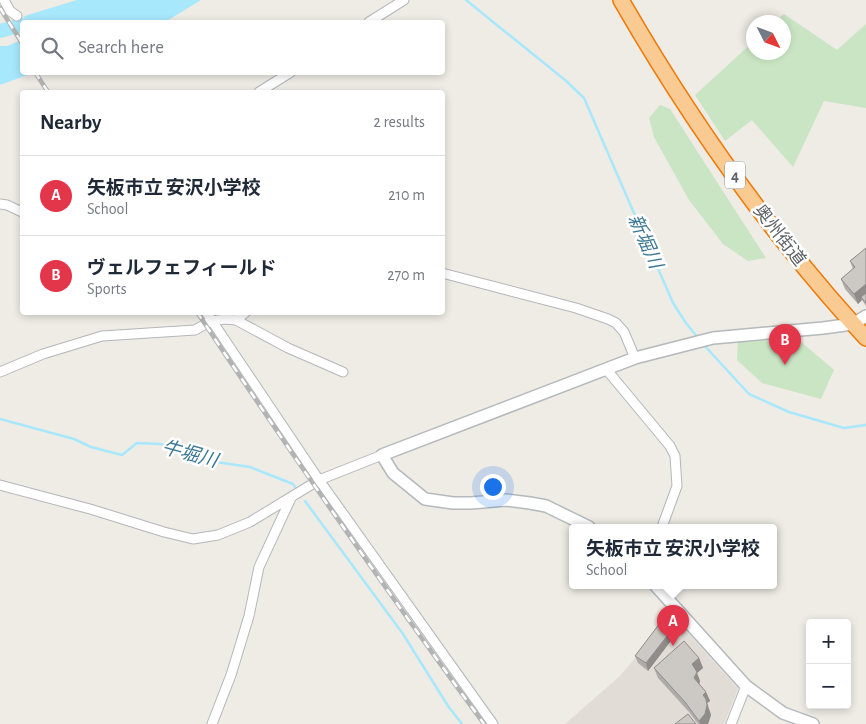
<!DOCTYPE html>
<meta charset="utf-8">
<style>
body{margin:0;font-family:"Alegreya Sans","Noto Sans JP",sans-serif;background:#f2f2f3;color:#1f2937}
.controls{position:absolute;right:15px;bottom:15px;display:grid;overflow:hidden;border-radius:5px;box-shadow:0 2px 8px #0003}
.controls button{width:45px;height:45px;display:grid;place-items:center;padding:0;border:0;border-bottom:1px solid #e0e1e3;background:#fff;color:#1f2937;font:25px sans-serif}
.compass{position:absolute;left:746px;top:15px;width:45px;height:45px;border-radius:50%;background:#fff;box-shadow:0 2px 8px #0003;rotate:132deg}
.you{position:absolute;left:492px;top:486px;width:18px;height:18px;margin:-12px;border:4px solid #fff;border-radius:50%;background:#1a73e8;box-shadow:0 0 0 8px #1a73e833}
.badge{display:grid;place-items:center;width:32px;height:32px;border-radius:50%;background:#e4364a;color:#fff;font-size:16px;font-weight:700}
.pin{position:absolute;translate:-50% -41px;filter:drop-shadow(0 1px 2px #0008)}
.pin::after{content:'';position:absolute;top:26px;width:18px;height:15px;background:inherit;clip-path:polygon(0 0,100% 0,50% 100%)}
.popup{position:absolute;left:569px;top:524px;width:208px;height:65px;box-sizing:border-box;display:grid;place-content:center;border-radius:5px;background:#fff;filter:drop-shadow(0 1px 4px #0005);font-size:16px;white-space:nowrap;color:#747a83}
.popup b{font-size:19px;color:#1f2937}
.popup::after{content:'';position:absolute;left:50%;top:100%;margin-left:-10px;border:10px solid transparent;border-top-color:#fff}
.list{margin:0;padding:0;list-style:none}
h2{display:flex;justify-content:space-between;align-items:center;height:65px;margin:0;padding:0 20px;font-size:21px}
h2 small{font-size:16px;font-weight:400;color:#747a83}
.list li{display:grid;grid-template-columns:32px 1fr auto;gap:15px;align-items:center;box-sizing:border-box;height:80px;padding:0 20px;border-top:1px solid #e0e1e3}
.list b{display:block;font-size:19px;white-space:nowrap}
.list p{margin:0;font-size:16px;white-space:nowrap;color:#747a83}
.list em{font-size:16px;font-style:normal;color:#747a83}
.icon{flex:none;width:28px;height:28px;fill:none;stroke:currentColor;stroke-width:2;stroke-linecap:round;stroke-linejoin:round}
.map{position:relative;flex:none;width:866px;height:724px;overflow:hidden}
.search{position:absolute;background:#fff;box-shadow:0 2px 8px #0003;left:20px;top:20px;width:425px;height:55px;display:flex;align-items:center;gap:12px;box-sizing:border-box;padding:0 18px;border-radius:5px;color:#747a83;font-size:19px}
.panel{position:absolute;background:#fff;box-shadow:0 2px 8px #0003;left:20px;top:90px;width:425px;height:225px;border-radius:5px}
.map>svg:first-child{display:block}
</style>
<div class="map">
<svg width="866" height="724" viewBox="0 0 866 724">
<rect width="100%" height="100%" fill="#efebe5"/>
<polygon fill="#e2dcd6" points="672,615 738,689 724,724 565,724 620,676"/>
<g fill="#c9e5c3">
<polygon points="784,14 837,50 866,24 866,108 824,101 793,167 752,120 725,141 695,95 753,42 754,52 784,52 784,22 775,22"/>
<polygon points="660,105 670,109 766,258 748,261 723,244 689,200 654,137 649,118"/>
<polygon points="793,335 834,370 821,399 762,383 737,360 738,339"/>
</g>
<g fill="#a8e8fc">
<polygon points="85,0 201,0 165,22 57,22"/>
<polygon points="22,40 22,72 33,73 0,85 0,46 7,46"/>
</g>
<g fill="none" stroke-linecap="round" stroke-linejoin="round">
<g stroke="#a8e8fc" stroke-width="2.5">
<polyline points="466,0 565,80 584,98 673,303 686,323 698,338"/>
<polyline points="703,344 749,394 789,412 844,428 866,425"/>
<polyline points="0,419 74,439 91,447 122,455 137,443 161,444 209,461 250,467 293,484 295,487"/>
<polyline points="305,501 403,634 448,706 462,724"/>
</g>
<g stroke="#a8e8fc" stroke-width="14">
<polyline points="29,22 101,0"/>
<polyline points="0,31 22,25"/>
</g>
<g stroke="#b3b7ba" stroke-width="11">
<g id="street">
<polyline points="4,0 10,11 17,16"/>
<polyline points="369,22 404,0"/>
<polyline points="259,92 291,72"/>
<polyline points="0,204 7,205 22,212"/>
<polyline points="442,273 576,308 608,319 616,323 624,332 635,358"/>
<polyline points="206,312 319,480 493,724"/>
<polyline points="236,320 246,312"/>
<polyline points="606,369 670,446 675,456 677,486 662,527"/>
<polyline points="0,372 43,354 102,336 195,330 211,321 225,319 236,320 288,348 343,372"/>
<polyline points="0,485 90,509 164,532 193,539 218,535 250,522 319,480 382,455"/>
<polyline points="212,724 231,675 249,616 259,567 291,498"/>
<polyline points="731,724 746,686"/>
</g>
</g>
<g stroke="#b4b9bc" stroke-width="14">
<g id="secondary">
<polyline points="589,527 546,506 530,503 506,500 471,503 453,503 425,499 393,473 382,455 635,358 713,338 823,328 853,324 866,316"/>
<polyline points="655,585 746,686 783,713 813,724"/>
</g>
</g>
<g stroke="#ed7908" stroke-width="18">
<path id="highway" d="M621,0C690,120 772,236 866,338"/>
</g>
<use href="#street" stroke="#fff" stroke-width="9"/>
<use href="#secondary" stroke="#fff" stroke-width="11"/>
<use href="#highway" stroke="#f9cb92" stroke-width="15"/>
<g stroke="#b2b3b3" stroke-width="4.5">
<g id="rail">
<polyline points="0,8 22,43"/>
<polyline points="35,72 48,92"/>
<path d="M197,312C290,452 385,589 484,724"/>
</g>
</g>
<use href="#rail" stroke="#fff" stroke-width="2.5" stroke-dasharray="8" stroke-linecap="butt"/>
</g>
<g fill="#afaca9">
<polygon points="866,248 866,306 862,300 858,304 845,289 841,279 853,269 850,261"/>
<polygon points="671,631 673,638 648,671 638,663 635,656"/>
<polygon points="699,658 703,668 697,673 700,681 699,684 706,692 710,701 707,703 711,715 708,724 698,724 689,712 658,678 654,668"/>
</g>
<g fill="#8f8c89">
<polygon points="866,284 866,297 861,297 862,300 858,304 854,294"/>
<polygon points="671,631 673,638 648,671 646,663"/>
<polygon points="699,658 703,668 697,673 700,681 698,688 694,678 692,664"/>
<polygon points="706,692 710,701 707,703 711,715 708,724 700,724 699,721 703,695"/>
</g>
<g fill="#ccc8c4" stroke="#8f8c89">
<polygon points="866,248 866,284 854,294 841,279 855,267 850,261"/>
<polygon points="866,293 866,303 861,297"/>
<polygon points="660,623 671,631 646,663 635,656"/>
<polygon points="684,641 699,658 692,664 697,672 694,678 706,692 703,695 706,699 707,705 705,714 699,721 685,702 654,668"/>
<polygon points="688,714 696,724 675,724"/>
</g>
<g text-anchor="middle" stroke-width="5" stroke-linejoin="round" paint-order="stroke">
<rect fill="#fff" stroke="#8e9193" stroke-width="1" x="725" y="161.5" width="20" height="27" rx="4"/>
<g font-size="16" font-weight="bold" fill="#5d6265">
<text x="735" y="181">4</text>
</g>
<g font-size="18" fill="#5d6265" stroke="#fff">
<text transform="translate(780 235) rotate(52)" y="6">奥州街道</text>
</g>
<g font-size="19" font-style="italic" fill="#3c7894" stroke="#fff">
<text transform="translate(646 241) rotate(66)" y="7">新堀川</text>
<text transform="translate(190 453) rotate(15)" y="7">牛堀川</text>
</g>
</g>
</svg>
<div class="controls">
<button>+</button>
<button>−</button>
</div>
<svg class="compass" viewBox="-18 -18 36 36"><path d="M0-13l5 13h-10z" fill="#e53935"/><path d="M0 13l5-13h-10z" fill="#747a83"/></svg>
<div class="you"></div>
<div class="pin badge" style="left:673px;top:646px">A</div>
<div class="popup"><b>矢板市立 安沢小学校</b>School</div>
<div class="pin badge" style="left:785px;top:365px">B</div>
<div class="search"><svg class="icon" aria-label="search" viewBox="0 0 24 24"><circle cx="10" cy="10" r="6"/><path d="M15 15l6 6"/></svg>Search here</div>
<section class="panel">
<h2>Nearby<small>2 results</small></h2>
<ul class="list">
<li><span class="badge">A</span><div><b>矢板市立 安沢小学校</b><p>School</p></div><em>210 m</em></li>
<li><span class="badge">B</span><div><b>ヴェルフェフィールド</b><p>Sports</p></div><em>270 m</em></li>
</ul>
</section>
</div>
